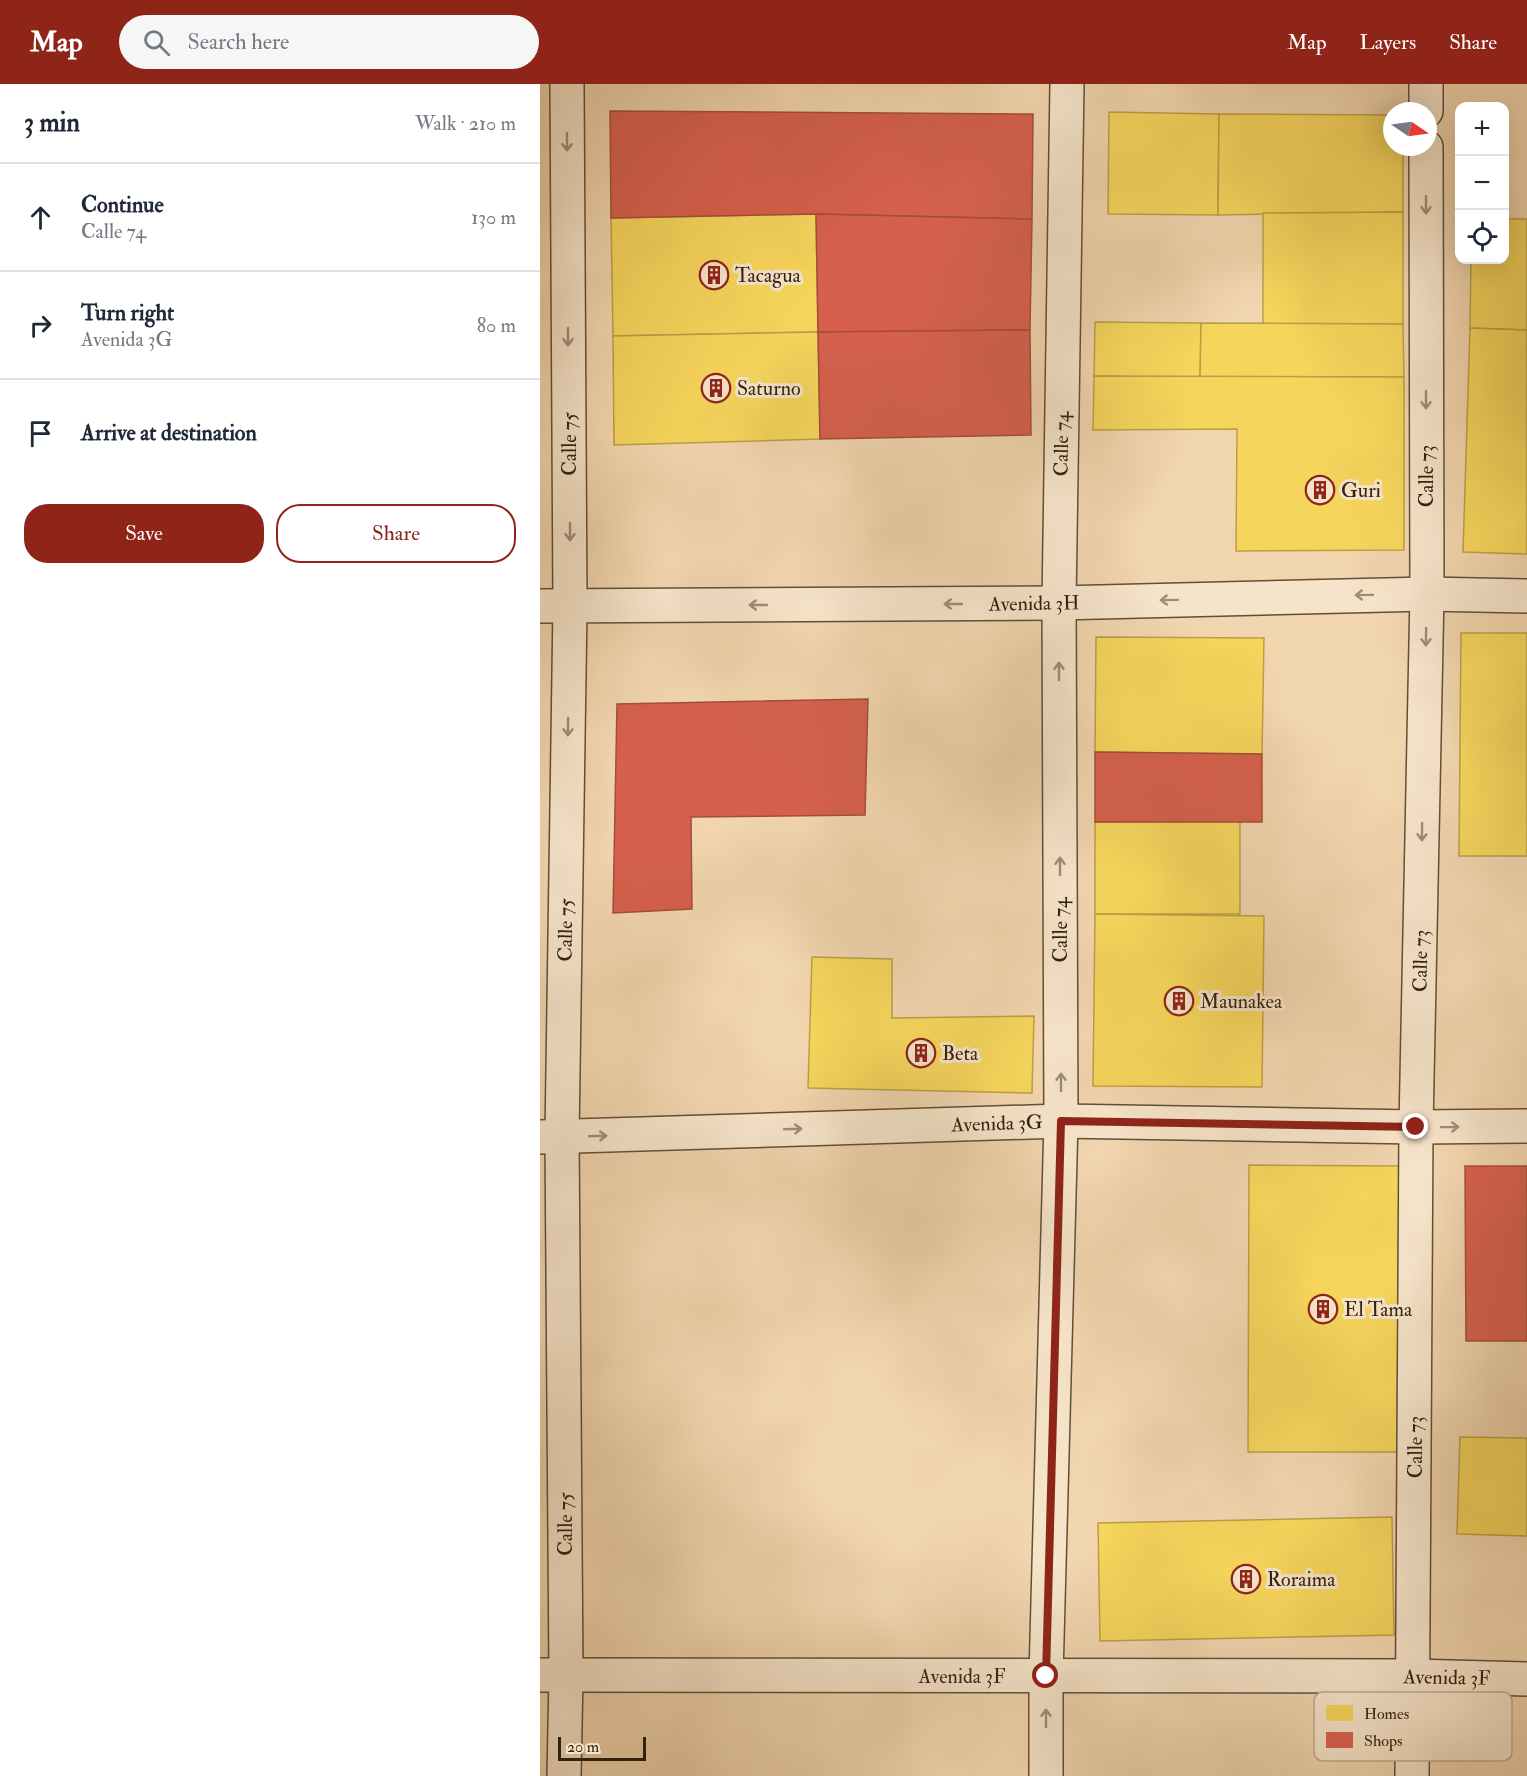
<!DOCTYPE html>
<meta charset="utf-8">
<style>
body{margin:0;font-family:"IM FELL Double Pica",serif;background:#f6f6f7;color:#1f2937}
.controls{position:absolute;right:18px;top:18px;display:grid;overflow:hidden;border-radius:12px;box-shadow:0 6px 24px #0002}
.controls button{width:54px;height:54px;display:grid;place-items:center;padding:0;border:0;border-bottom:2px solid #e0e1e3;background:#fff;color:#1f2937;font:30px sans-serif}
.compass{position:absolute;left:843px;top:18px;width:54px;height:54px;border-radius:50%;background:#fff;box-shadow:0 6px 24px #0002;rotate:103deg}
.scale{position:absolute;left:18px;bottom:15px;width:88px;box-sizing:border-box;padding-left:6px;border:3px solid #32210f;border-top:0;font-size:16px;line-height:21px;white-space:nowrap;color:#32210f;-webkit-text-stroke:4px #f6e4ca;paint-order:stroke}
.stop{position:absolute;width:18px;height:18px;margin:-14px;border:4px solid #8f2418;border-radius:50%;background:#fff}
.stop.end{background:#8f2418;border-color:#fff;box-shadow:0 2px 6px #0008}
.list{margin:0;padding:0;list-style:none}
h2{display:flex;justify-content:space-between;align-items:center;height:78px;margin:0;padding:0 24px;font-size:26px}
h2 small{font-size:20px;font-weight:400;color:#747a83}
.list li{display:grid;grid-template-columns:39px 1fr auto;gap:18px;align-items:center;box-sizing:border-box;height:108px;padding:0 24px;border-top:2px solid #e0e1e3}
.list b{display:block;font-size:22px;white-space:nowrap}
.list p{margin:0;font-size:20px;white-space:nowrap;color:#747a83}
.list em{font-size:20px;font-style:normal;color:#747a83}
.actions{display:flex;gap:12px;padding:18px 24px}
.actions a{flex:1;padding:14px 0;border:2px solid #8f2418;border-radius:24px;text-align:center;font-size:21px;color:#8f2418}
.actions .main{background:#8f2418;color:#fff}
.icon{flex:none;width:33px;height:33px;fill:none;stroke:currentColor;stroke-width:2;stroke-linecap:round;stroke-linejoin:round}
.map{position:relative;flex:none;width:987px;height:1692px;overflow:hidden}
header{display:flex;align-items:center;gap:36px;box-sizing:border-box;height:84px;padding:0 30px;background:#8f2418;color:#fff}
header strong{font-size:28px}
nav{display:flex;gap:33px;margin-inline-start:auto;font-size:21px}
.search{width:420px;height:54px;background:#f6f6f7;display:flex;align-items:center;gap:15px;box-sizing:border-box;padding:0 21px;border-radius:33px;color:#747a83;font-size:22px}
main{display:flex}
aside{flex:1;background:#fff}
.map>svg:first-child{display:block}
</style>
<header>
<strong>Map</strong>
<div class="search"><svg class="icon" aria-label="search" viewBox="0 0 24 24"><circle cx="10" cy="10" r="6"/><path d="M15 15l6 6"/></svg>Search here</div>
<nav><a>Map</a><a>Layers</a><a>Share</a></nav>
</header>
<main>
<aside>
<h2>3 min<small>Walk · 210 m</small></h2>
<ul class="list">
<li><svg class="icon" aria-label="ahead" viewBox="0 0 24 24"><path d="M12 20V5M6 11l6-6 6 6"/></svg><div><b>Continue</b><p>Calle 74</p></div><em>130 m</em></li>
<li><svg class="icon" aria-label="right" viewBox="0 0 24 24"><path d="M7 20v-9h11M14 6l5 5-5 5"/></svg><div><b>Turn right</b><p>Avenida 3G</p></div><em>80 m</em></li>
<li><svg class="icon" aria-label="arrive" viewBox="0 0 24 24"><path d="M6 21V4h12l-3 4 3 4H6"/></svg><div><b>Arrive at destination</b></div></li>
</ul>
<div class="actions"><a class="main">Save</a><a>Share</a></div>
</aside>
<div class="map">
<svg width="987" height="1692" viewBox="0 0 987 1692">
<rect width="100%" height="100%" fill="#f1d5ae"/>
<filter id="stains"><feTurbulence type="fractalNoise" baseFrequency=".00333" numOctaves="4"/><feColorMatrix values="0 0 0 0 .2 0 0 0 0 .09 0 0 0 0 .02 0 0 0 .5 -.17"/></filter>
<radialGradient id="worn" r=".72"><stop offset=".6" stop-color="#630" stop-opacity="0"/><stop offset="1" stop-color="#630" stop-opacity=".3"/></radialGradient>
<g fill="#f6d55c" stroke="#bb9f45" stroke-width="1.5">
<polygon points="569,28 679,30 678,131 568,130"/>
<polygon points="679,30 852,31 852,63 863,63 863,128 678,131"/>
<polygon points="863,128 863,240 723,241 723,129"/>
<polygon points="276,130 278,248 73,252 71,134"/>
<polygon points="964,135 987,135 987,246 930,244 931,176 964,176"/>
<polygon points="555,238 661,239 660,294 554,292"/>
<polygon points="661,239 863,240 864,293 660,294"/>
<polygon points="930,244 987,246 987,470 923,468"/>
<polygon points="278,248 280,355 74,361 73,252"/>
<polygon points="554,292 864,293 864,466 696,467 697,345 553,346"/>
<polygon points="921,549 987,549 987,772 919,772"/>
<polygon points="556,553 724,554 722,670 555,668"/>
<polygon points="700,737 700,830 555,830 555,738"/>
<polygon points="555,830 724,832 722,1003 553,1002"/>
<polygon points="272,873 352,875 352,934 494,932 492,1009 268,1004"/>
<polygon points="709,1081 859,1082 857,1368 708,1368"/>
<polygon points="920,1353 987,1354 987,1452 917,1450"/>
<polygon points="852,1433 854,1551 560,1557 558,1439"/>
</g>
<g fill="#d6604d" stroke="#a54d3a" stroke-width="1.5">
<polygon points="70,27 493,30 492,135 276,130 71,134"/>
<polygon points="276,130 492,135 490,246 278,248"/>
<polygon points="490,246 491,351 280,355 278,248"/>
<polygon points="328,615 325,731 151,733 152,825 73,829 77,620"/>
<polygon points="555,668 722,670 722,738 555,738"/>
<polygon points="925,1082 987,1082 987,1257 926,1257"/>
</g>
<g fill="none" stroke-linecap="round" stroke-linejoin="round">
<g stroke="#624e37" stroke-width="36">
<g id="minor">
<polyline points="886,0 886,27"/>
<polyline points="0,522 519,519 887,510 987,512"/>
<polyline points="2,1053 521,1037 876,1043 987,1042"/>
<polyline points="0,1591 873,1592 987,1595"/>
<polyline points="24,1692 26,1592 22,1053 30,523 27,0"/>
<polyline points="506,1692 506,1592 521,1037 519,519 527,0"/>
<polyline points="872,1692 876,1043 887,510 886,63"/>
</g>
</g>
<use href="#minor" stroke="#f6e4ca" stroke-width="33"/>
</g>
<defs><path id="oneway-shaft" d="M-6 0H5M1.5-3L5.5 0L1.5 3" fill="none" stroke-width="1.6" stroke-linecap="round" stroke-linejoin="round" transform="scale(1.5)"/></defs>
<g stroke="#9e8c76">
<use href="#oneway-shaft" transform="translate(27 58) rotate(90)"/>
<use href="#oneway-shaft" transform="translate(886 121) rotate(90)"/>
<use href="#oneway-shaft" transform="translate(28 253) rotate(90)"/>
<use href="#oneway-shaft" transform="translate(886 316) rotate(90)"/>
<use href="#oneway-shaft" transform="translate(30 448) rotate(90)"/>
<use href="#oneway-shaft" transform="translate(824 511) rotate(179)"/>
<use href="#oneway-shaft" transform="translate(629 516) rotate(179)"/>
<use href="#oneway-shaft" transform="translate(413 520) rotate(180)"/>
<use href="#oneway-shaft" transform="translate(218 521) rotate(180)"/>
<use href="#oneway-shaft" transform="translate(886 553) rotate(91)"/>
<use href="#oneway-shaft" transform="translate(519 587) rotate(-90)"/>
<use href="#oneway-shaft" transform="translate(28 643) rotate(91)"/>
<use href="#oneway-shaft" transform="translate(882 748) rotate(91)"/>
<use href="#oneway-shaft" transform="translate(520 782) rotate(-90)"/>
<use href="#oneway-shaft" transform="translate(521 998) rotate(-90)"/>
<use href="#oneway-shaft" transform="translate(910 1043) rotate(-1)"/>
<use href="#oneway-shaft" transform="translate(253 1045) rotate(-2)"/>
<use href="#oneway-shaft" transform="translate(58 1052) rotate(-2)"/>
<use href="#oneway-shaft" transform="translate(506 1634) rotate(-90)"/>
</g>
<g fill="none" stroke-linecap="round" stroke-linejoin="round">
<polyline stroke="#8f2418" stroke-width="8" points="506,1592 521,1037 876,1043"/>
</g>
<defs>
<g id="building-ring" transform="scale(1.5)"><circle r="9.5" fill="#f6e4ca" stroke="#8f2418" stroke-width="1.5"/><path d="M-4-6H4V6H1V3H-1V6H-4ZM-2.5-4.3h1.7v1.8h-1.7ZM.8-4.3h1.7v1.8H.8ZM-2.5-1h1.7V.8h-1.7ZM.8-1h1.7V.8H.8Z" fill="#8f2418"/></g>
</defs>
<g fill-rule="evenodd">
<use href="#building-ring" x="174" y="191"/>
<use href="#building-ring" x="176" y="304"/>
<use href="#building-ring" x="780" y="406"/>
<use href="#building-ring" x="639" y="917"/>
<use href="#building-ring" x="381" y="969"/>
<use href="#building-ring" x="783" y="1225"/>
<use href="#building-ring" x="706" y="1495"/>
</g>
<g text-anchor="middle" stroke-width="6" stroke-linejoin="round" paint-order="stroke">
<g font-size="20" fill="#32210f" stroke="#f6e4ca" text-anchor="start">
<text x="195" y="198">Tacagua</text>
<text x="197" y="311">Saturno</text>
<text x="801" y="413">Guri</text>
<text x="660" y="924">Maunakea</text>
<text x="402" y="976">Beta</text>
<text x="804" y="1232">El Tama</text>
<text x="727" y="1502">Roraima</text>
</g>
<g font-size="20" fill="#32210f" stroke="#f6e4ca">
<text transform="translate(29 360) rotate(-90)" y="7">Calle 75</text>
<text transform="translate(521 360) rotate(-89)" y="7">Calle 74</text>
<text transform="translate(886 392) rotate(-90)" y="7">Calle 73</text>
<text transform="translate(494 519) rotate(-1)" y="7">Avenida 3H</text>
<text transform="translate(25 846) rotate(-89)" y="7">Calle 75</text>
<text transform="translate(520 846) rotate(-90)" y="7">Calle 74</text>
<text transform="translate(880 877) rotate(-89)" y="7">Calle 73</text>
<text transform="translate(457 1039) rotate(-2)" y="7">Avenida 3G</text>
<text transform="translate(875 1363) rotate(-90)" y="7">Calle 73</text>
<text transform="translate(25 1440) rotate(-90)" y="7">Calle 75</text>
<text x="422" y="1599">Avenida 3F</text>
<text transform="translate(907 1593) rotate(1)" y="7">Avenida 3F</text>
</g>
</g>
<rect x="774" y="1608" width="198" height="69" rx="9" fill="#f6e4ca" stroke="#bbaa92" stroke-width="1.5"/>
<rect x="786" y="1621" width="27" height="16" fill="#f6d55c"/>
<rect x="786" y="1648" width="27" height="16" fill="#d6604d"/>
<g font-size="16" fill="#32210f">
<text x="824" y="1635">Homes</text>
<text x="824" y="1662">Shops</text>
</g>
<rect width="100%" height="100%" filter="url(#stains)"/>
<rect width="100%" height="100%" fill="url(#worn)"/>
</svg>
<div class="controls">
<button>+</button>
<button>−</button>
<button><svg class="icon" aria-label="locate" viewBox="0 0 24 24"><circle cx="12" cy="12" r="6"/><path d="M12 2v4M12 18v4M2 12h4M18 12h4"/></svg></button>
</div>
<svg class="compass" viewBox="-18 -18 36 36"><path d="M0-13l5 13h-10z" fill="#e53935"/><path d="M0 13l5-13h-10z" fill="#747a83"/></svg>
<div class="scale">20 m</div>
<div class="stop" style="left:506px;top:1592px"></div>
<div class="stop end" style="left:876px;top:1043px"></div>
</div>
</main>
